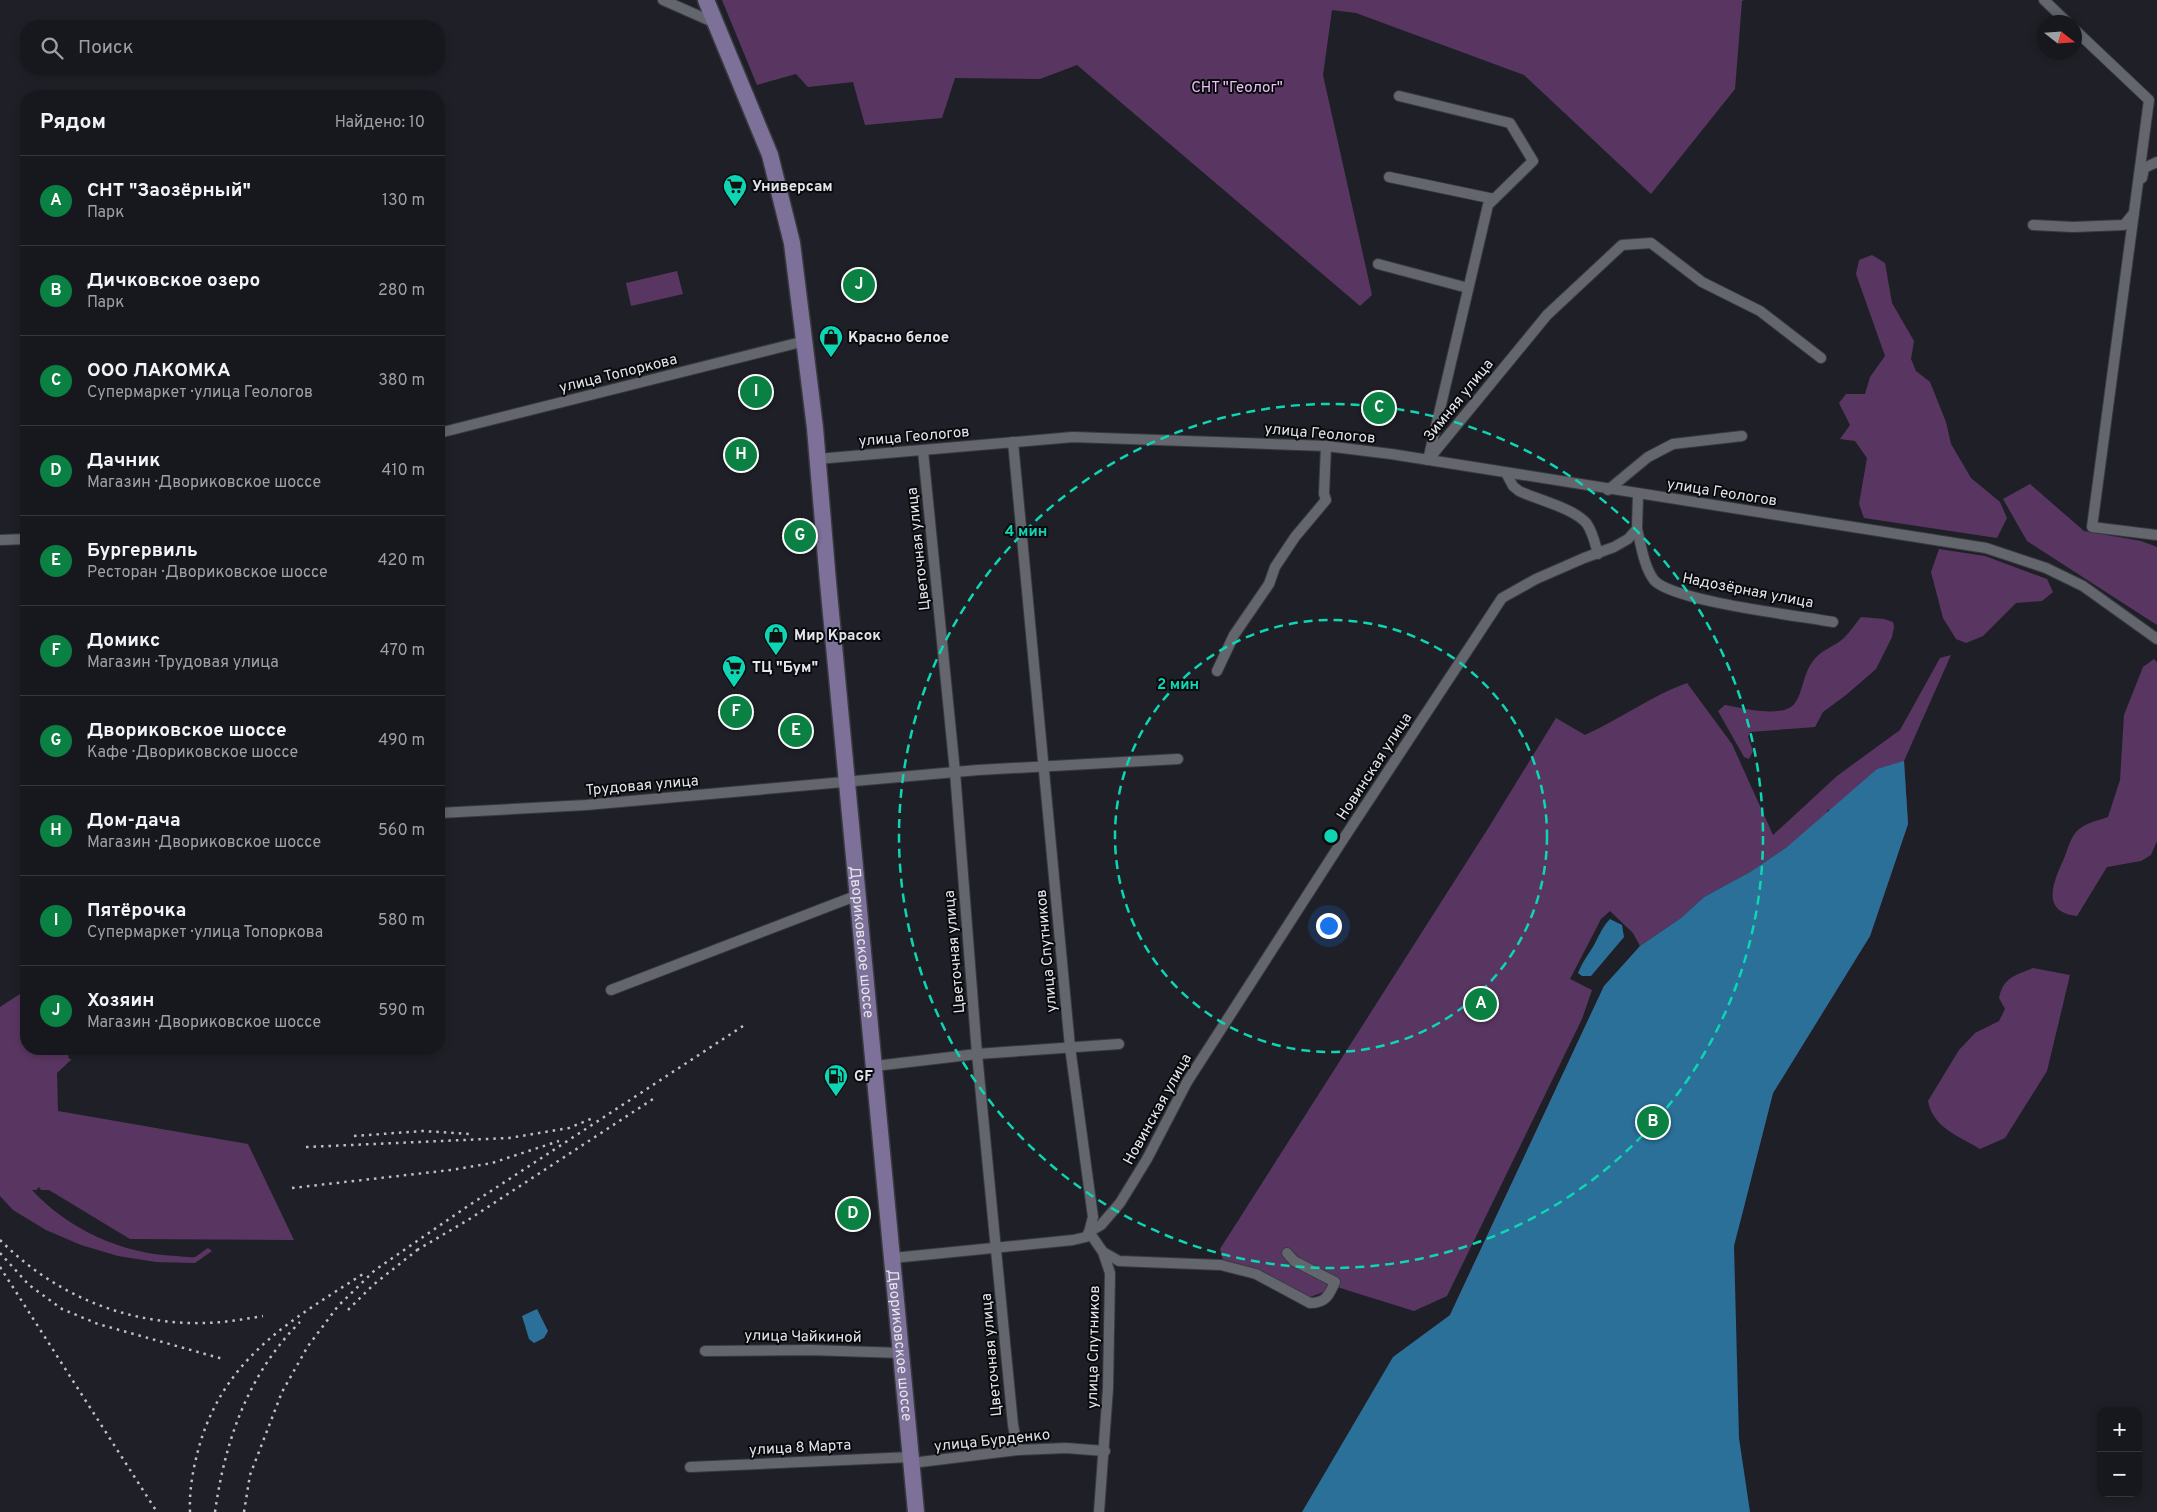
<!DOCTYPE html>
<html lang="ru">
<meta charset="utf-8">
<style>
body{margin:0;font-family:Overpass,sans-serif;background:#24252a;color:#f1f3f6}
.controls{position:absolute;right:15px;bottom:15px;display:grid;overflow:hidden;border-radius:10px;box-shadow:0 2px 8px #0003}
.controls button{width:45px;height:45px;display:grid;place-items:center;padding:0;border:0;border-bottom:1px solid #36373b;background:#17181d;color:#f1f3f6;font:25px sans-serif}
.compass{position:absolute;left:2037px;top:15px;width:45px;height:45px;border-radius:50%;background:#17181d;box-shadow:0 2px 8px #0003;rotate:107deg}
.you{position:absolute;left:1328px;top:925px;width:18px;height:18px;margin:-12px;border:4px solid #fff;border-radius:50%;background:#1a73e8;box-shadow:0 0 0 8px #1a73e833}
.badge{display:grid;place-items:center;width:32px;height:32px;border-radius:50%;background:#0b8043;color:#fff;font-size:16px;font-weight:700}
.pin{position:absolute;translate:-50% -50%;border:2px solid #fff;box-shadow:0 1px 5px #0006}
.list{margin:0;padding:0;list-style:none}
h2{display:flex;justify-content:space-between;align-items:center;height:65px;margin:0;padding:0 20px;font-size:21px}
h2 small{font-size:16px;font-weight:400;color:#9ea0a4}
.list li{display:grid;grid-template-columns:32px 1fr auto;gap:15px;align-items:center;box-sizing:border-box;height:90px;padding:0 20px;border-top:1px solid #36373b}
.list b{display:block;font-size:19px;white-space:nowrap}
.list p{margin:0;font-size:16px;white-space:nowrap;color:#9ea0a4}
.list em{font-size:16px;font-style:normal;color:#9ea0a4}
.icon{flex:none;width:28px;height:28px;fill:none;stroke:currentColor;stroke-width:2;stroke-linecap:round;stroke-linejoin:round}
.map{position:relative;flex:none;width:2157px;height:1512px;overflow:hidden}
.search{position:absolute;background:#17181d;box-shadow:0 2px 8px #0003;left:20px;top:20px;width:425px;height:55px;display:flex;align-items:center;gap:12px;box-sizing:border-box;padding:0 18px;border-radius:20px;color:#9ea0a4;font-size:19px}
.panel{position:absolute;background:#17181d;box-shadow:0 2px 8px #0003;left:20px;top:90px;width:425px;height:965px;border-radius:20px}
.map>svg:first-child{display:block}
</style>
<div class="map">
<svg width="2157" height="1512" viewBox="0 0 2157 1512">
<rect width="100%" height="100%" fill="#1f2027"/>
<g fill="#593661">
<polygon points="722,0 1744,0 1742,1 1735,89 1651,194 1524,75 1356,13 1332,10 1323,75 1372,295 1360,306 1077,65 1040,79 955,78 942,118 865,125 853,82 808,87 796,74 757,85"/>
<polygon points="1872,255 1885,263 1892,303 1914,341 1911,359 1916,371 1930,382 1946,422 1951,444 1971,478 2000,502 2007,518 1997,538 1864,518 1859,504 1867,458 1855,441 1840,439 1850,425 1839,403 1846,394 1865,394 1870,377 1885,356 1856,274 1859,260"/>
<polygon points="677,271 683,294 631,306 626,283"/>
<polygon points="2030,484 2084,531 2141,541 2157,547 2157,625 2027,541 2003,499"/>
<polygon points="1939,549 1985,556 2047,579 2053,592 2042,601 2016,603 1983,636 1966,643 1956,639 1943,618 1931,572"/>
<path d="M1861,617L1884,619L1893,622L1894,627L1892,637L1876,669L1846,695L1823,712L1815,727L1750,732L1748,737L1753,751L1749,759L1744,757L1718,711L1725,705C1742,708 1784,719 1795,703C1803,692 1803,674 1813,661C1822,649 1834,647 1844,638C1850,632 1855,624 1861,617Z"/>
<path d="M1951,655L1904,761L1908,824L1870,936L1773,1093L1738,1230L1450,1315L1604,986L1844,834L1828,809L1822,834L1787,847L1750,872L1704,897L1681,918L1640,946L1633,933L1610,911L1601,919L1570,979L1592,990L1582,1019L1447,1296L1414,1311L1337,1287L1310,1297L1254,1269L1223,1260L1220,1249L1489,827L1556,718L1585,735C1620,719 1651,696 1687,683L1732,744L1773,835L1837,776L1900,730L1940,658Z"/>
<path d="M2154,659L2157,662V841L2151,855L2141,861L2107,867L2077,916C2038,912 2055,879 2065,856C2068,848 2071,837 2077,831C2085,823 2097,821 2108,817L2120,780L2124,715L2143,667Z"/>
<path d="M2033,968L2070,975L2047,1071L2005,1138L1980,1149C1959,1136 1933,1128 1928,1101L1959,1050L1975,1033L1999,1021L2005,1009L1999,998C2004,977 2014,976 2033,968Z"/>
<path d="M26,990V1049H67L69,1059H72L57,1073L58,1111L248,1144L294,1240L130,1239L49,1190H41L39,1187L36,1190H32C68,1229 122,1254 176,1256C181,1256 190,1258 195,1257C199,1255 204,1250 208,1248L212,1251L195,1263L156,1262L118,1256L81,1245L46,1230L13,1210L0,1196V1007Z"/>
</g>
<g fill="#2b7098">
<polygon points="1904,761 1908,824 1870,936 1773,1093 1734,1246 1739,1438 1750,1512 1302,1512 1393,1357 1450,1315 1604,986 1640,946 1681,918 1704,897 1750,872 1787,847 1877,769"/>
<path d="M1610,919L1622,925L1624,937L1591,976H1582L1578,973C1582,963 1587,956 1593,947C1599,936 1601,929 1610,919Z"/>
<polygon points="537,1309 548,1331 544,1338 534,1343 529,1339 522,1316"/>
</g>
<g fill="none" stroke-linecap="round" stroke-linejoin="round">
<g stroke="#393a40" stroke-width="12">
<g id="minor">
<polyline points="663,0 715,23"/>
<polyline points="2044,0 2067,22"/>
<polyline points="2074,29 2149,100 2092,527 2157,535"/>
<polyline points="1399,96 1510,123 1533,161 1488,205 1428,460 1547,315 1622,245 1651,243 1702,282 1760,311 1821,358"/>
<polyline points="1389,177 1494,199"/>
<polyline points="2142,178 2144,168 2157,162"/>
<polyline points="2033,225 2073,227 2124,225 2134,213"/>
<polyline points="1378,264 1468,288"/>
<polyline points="439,433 805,341"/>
<polyline points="1013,442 1070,1047 1093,1217 1089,1232 1103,1252 1110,1273 1108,1388 1099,1512"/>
<polyline points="923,451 955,772 977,1054 1013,1425 1018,1450"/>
<polyline points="817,459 1073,437 1326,446 1391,454 1986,548 2046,568 2083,586 2157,639"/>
<path d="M1506,473L1513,486L1519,491C1538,500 1574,508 1587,524C1593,533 1595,543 1598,554"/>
<polyline points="1608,490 1648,457 1673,444 1742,436"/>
<path d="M1637,529C1641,545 1644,567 1654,580C1671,601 1801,616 1833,622"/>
<polyline points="0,540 26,539"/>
<polyline points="1217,671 1234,635 1269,584 1275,567 1295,537 1326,500 1324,494 1326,446"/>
<polyline points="439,813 586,805 978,770 1178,759"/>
<polyline points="611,990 858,895"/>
<polyline points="875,1066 977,1054 1119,1044"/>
<path d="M1103,1252L1119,1261L1221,1265L1256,1274L1310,1303C1326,1303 1329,1295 1335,1282L1294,1261L1287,1253"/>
<polyline points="893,1258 1073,1240 1086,1237 1089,1232 1101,1225 1120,1203 1147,1159 1187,1082 1344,838 1502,598 1536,579 1584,558 1614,547 1628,539 1637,529 1638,495"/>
<polyline points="705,1351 810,1350 902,1353"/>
<polyline points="912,1463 1018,1450 1066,1448 1105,1451"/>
<polyline points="690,1467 911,1457"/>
</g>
</g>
<g stroke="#393a40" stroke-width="19">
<g id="primary">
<path id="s1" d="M706,0L770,155L792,243L815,428L828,582L916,1512"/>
</g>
</g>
<use href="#minor" stroke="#64666e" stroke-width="10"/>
<use href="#primary" stroke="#7d719a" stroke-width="16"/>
<g stroke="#bfc0c6" stroke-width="2.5" stroke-dasharray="2.5 5" stroke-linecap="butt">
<polyline points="354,1136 423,1131 469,1134"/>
<polyline points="306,1147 509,1138 569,1128 593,1118"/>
<polyline points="292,1188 451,1170 492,1163 559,1141"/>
<path d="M0,1240C52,1292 117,1321 191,1323C216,1324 239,1320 263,1316"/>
<polyline points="417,1250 468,1220 653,1099"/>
<polyline points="0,1253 29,1285 62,1309 98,1324 223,1359"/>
<polyline points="0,1267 157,1512"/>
<polyline points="348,1310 373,1285 421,1247"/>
<path d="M190,1512C189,1487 194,1464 201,1440C229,1353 294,1319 366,1272"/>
<path d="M215,1512C225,1441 248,1374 300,1322"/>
<polyline points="244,1512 250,1475 282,1392 308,1346 338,1306 375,1270 465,1208 743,1026"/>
</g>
</g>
<g fill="none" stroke="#0ed5b4" stroke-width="2.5" stroke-dasharray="9 6">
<circle cx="1331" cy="836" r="216"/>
<circle cx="1331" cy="836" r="432"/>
</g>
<defs>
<g id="supermarket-pin" transform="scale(1.25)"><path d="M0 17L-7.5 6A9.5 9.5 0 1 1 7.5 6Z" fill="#0ed5b4" stroke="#090a0d"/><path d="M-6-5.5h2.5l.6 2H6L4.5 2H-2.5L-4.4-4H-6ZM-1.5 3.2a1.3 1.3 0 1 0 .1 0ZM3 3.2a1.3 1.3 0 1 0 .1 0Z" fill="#111"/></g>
<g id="shop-pin" transform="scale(1.25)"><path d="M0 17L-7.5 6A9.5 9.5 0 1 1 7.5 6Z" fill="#0ed5b4" stroke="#090a0d"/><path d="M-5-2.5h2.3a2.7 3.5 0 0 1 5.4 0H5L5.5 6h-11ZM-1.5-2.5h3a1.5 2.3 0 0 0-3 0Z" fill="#111"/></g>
<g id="fuel-pin" transform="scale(1.25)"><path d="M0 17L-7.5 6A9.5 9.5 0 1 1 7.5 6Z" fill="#0ed5b4" stroke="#090a0d"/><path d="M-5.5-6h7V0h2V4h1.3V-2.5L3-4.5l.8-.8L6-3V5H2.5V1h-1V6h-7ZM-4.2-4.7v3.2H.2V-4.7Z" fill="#111"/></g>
</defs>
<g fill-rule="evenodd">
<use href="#supermarket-pin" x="735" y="186"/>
<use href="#shop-pin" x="831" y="337"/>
<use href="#shop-pin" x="776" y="635"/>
<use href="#supermarket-pin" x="734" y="667"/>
<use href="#fuel-pin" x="836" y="1076"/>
</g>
<g text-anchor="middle" stroke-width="4" stroke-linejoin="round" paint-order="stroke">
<g font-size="15" fill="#ecc0f6" stroke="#090a0d">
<text x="1237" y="92">СНТ "Геолог"</text>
</g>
<g font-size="15" font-weight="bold" fill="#e4e5ea" stroke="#090a0d" text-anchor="start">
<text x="752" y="191">Универсам</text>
<text x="848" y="342">Красно белое</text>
<text x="794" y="640">Мир Красок</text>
<text x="752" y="672">ТЦ "Бум"</text>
<text x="854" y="1081">GF</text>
</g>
<g font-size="15" fill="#e4e5ea" stroke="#090a0d">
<text transform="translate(618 373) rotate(-14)" y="5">улица Топоркова</text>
<text transform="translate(1458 400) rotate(-51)" y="5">Зимняя улица</text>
<text transform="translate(1320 433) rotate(5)" y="5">улица Геологов</text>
<text transform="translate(914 436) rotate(-5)" y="5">улица Геологов</text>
<text transform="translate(1722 492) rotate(9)" y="5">улица Геологов</text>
<text transform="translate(918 549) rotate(-96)" y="5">Цветочная улица</text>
<text transform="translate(1748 590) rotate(11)" y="5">Надозёрная улица</text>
<text transform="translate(1374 766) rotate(-57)" y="5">Новинская улица</text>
<text transform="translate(642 785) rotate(-5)" y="5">Трудовая улица</text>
<text dy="5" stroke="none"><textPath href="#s1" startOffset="961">Двориковское шоссе</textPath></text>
<text transform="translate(1046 951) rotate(-95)" y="5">улица Спутников</text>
<text transform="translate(954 952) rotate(-95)" y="5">Цветочная улица</text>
<text transform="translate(1157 1109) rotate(-61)" y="5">Новинская улица</text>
<text transform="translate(803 1336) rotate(1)" y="5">улица Чайкиной</text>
<text dy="5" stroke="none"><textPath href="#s1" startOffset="1366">Двориковское шоссе</textPath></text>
<text transform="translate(1093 1347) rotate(-89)" y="5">улица Спутников</text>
<text transform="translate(991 1355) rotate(-95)" y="5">Цветочная улица</text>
<text transform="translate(992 1440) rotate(-6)" y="5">улица Бурденко</text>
<text transform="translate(800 1447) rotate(-3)" y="5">улица 8 Марта</text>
</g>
</g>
<circle cx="1331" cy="836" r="8" fill="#0ed5b4" stroke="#090a0d" stroke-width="2.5"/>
<g font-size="15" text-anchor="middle" font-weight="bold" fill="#0ed5b4" stroke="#090a0d" stroke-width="4" stroke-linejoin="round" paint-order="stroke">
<text x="1026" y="536">4 мин</text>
<text x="1178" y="689">2 мин</text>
</g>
</svg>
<div class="controls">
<button>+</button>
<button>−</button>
</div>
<svg class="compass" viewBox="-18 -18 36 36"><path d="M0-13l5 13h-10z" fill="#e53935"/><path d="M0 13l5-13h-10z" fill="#9ea0a4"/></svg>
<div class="you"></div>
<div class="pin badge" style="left:1481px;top:1004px">A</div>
<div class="pin badge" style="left:1653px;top:1122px">B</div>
<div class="pin badge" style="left:1379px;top:408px">C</div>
<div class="pin badge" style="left:853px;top:1214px">D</div>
<div class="pin badge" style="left:796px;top:731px">E</div>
<div class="pin badge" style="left:736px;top:712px">F</div>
<div class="pin badge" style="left:800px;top:536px">G</div>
<div class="pin badge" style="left:741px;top:455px">H</div>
<div class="pin badge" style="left:756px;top:392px">I</div>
<div class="pin badge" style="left:859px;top:285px">J</div>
<div class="search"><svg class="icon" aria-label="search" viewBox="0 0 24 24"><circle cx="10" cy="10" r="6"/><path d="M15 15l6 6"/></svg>Поиск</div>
<section class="panel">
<h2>Рядом<small>Найдено: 10</small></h2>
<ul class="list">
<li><span class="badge">A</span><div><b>СНТ &quot;Заозёрный&quot;</b><p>Парк</p></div><em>130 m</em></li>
<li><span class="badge">B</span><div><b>Дичковское озеро</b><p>Парк</p></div><em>280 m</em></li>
<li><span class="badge">C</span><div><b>ООО ЛАКОМКА</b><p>Супермаркет · улица Геологов</p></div><em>380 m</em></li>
<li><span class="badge">D</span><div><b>Дачник</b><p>Магазин · Двориковское шоссе</p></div><em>410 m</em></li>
<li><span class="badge">E</span><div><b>Бургервиль</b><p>Ресторан · Двориковское шоссе</p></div><em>420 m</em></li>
<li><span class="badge">F</span><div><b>Домикс</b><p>Магазин · Трудовая улица</p></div><em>470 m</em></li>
<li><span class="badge">G</span><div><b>Двориковское шоссе</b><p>Кафе · Двориковское шоссе</p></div><em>490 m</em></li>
<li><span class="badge">H</span><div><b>Дом-дача</b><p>Магазин · Двориковское шоссе</p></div><em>560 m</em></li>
<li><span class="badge">I</span><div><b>Пятёрочка</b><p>Супермаркет · улица Топоркова</p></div><em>580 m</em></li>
<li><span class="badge">J</span><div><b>Хозяин</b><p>Магазин · Двориковское шоссе</p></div><em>590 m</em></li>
</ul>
</section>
</div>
